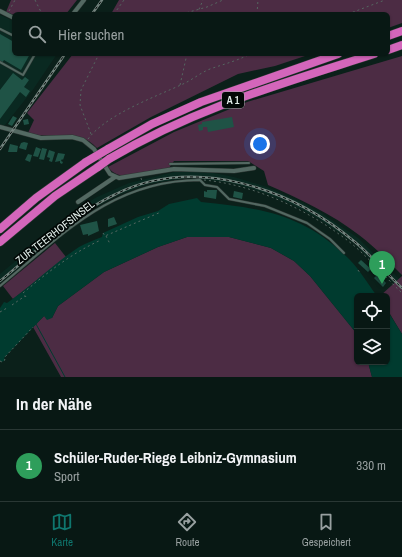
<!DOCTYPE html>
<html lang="de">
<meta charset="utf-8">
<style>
body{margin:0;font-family:"Archivo Narrow",sans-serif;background:#11211d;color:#f1f3f6}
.controls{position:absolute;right:12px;bottom:12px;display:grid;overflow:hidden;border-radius:6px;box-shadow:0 1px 3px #0004}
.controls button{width:36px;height:36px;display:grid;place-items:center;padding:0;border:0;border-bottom:1px solid #293734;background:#081814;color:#f1f3f6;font:20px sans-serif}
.you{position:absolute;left:260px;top:144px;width:14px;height:14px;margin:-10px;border:3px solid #fff;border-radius:50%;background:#1a73e8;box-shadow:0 0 0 6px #1a73e833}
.badge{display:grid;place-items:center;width:26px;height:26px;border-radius:50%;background:#0f766e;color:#fff;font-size:13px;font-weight:700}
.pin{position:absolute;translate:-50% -33px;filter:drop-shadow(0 1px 2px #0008)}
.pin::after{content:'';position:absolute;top:21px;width:14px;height:12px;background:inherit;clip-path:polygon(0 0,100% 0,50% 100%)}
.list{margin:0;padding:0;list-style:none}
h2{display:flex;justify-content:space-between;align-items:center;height:52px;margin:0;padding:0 16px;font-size:17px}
h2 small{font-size:13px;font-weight:400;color:#98a0a0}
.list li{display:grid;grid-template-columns:26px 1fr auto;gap:12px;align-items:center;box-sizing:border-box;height:72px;padding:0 16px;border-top:1px solid #293734}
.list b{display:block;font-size:15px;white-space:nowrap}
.list p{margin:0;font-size:13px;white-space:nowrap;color:#98a0a0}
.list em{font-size:13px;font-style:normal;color:#98a0a0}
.icon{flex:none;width:22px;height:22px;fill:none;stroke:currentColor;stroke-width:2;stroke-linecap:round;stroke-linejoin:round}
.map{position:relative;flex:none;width:402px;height:377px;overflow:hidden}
.search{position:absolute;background:#081814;box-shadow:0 1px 3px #0004;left:12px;right:12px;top:12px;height:44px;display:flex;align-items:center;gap:10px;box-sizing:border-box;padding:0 14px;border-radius:6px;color:#98a0a0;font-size:15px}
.sheet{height:124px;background:#081814}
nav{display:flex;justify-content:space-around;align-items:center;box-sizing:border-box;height:56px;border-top:1px solid #293734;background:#081814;font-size:11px;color:#98a0a0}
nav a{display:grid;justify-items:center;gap:2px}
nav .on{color:#0f766e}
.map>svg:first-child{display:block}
</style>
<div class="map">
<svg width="402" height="377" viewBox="0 0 402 377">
<rect width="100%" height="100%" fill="#0b201a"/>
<g fill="#0a2921">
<polygon points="0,15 14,21 14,54 57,54 32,91 4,126 0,125"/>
<polygon points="175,172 208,172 234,177 267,187 303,203 323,214 358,238 402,282 402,291 354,243 319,219 293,205 265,193 232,183 191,177 148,184 115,196 87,212 0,283 0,274 82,206 97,197 129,183"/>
</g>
<g fill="#4c2c44">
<polygon points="11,0 77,0 66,14 14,15 6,12"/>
<polygon points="119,0 402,0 402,23 388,28 388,14 111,14"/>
<path d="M73,54H311L275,66L238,74L151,117L97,148C76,126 54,141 28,133L34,120L27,113Z"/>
<path d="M402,56V275C388,261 375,247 359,235C332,214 300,199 268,185L264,171L248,161H174L169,168C151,171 120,185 108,167L174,132L247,102Z"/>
<polygon points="187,237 229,237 271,248 294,261 310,276 357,334 357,362 368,362 372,377 61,377 33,327 44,316 52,318 58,306 104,272 158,247"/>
<polygon points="55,243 66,257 13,299 3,286"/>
<polygon points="402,276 402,334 387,309 387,296 380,296"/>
</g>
<g fill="#003b2f">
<path d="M197,198L201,202C261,208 304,214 349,259C360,270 368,284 377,296H357V334L310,276L294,261L271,248L229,237H187L158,247L104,272L58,306L52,318L47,320L44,316L4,358L5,360L2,362L0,361V308L4,302L7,303C32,286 53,264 79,247C86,243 94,240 102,237L103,233L138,217L158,211L169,204Z"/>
<polygon points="387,310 402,334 402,377 372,377 368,362 387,362"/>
</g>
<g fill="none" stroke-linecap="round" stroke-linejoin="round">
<polyline stroke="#003b2f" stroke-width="1" points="36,324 65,377"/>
</g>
<g fill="#1f5346">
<polygon points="0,34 14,42 14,54 30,54 21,70 4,60 2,63 0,61"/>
<polygon points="13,73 22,80 25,77 29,80 24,87 30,91 26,97 20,92 0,119 0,90"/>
<polygon points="13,116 17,118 12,126 8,124"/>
<polygon points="232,117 234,127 208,132 207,127 203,127 203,130 199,131 198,125 202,124 202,122"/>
<polygon points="28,119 29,124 24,125 23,120"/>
<polygon points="24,142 28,143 26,150 19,148 21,143"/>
<polygon points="10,144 18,146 17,152 8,152"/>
<polygon points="36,147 41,149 38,157 33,156"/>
<polygon points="42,148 47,149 44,160 39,159"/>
<polygon points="49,150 55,152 52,162 49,161 50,158 47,157"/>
<polygon points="58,153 65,154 63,160 62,159 61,161 63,162 62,164 60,163 60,161 55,162"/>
<polygon points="28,154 32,155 30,162 25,160"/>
<polygon points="207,190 217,190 216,199 204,197 204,191 207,192"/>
<polygon points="234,191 243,193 242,199 233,197"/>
<polygon points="114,217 117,224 108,227 108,219"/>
<polygon points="97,221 99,231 88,236 88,234 83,235 80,225"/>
<polygon points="361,260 371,269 368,272 358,263"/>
<polygon points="378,274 386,283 383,287 374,278"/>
</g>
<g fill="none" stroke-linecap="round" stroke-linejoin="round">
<g stroke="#2e3734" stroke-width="3">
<g id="lane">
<polyline points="0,29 14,36"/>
<polyline points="0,62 23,75 35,54"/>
<polyline points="170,164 249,163"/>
<path d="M0,286C63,234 113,180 200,180L205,185L217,187L229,199L265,206L307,223L330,239L344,253"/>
</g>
</g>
<g stroke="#2e3734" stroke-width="5">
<g id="street">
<polyline points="0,11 14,18"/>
<polyline points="73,14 84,0"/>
<polyline points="0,127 41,138 72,137 83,140 94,149 110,174 119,178 174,169 234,171 254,168"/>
<polyline points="78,202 115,177"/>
</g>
</g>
<g stroke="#2e3734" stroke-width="9">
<g id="highway">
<polyline points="388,36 402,31"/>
<polyline points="388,50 402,45"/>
<polyline points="108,149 152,124 201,102 338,54"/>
<path d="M109,159C195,108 281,84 374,54"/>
<polyline points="0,229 36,198 86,162"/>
<polyline points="0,242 55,196 98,167"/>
</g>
</g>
<g stroke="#556761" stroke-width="1" stroke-dasharray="2 3" stroke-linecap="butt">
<polyline points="35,0 42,14"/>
<polyline points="9,11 15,0"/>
<polyline points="114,14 124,0"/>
<polyline points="182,14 207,7 223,0"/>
<polyline points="197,14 203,0"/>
<polyline points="257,14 258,0"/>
<polyline points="348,14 385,0"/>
<polyline points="180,85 187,54"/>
<polyline points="91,134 80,105 81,90 99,54"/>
<path d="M88,139C107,114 155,97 183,84C192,80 200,73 210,69C224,64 237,61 250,54"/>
<polyline points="141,178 143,185"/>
<path d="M204,180C256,185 311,211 352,244C370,259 385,277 402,293"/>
<polyline points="103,233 105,236 161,212"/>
<polyline points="106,236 110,244"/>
<polyline points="358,270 360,273"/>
<path d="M26,297L23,293C48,272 72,253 101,240"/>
<polyline points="12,305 25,296"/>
<polyline points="0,312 7,308"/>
<polyline points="0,361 2,362 5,360 4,358 33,327"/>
</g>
<use href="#lane" stroke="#536962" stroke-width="2"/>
<use href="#street" stroke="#536962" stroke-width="4"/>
<use href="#highway" stroke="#d466bb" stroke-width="8"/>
<g stroke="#74847f" stroke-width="2.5">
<g id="rail">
<polyline points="92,14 102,0"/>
<polyline points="0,149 65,54"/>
<path d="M0,281C37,251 73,214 116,194C195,155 291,188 355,242C372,256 386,273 402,288"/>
</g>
</g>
<use href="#rail" stroke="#020806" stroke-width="1" stroke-dasharray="3" stroke-linecap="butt"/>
<g stroke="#2e3734" stroke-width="9" stroke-linecap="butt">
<g id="highway-bridge">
<polyline points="86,162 108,149"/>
<polyline points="98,167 109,159"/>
</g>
</g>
<use href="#highway-bridge" stroke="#d466bb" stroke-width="8"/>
</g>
<g text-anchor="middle" stroke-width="3.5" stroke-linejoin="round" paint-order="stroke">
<rect fill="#020806" stroke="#a0aaa7" stroke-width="1" x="222" y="92" width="22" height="16" rx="3"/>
<g font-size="10" font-weight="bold" fill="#e4f0ec">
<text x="233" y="104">A 1</text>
</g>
<g font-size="11" fill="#e4f0ec" stroke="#020806">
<text transform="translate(55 232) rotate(-38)" y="4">ZUR TEERHOFSINSEL</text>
</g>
</g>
</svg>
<div class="controls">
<button><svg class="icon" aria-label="locate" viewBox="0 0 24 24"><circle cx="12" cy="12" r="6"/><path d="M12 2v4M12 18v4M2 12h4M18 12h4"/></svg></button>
<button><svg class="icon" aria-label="layers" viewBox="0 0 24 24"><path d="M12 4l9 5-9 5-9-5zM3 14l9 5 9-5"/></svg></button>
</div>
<div class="you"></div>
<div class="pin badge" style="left:382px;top:284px;background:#2e9e5b">1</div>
<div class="search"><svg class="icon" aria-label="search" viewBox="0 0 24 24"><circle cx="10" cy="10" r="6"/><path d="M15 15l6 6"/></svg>Hier suchen</div>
</div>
<section class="sheet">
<h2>In der Nähe<small></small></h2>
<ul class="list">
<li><span class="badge" style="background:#2e9e5b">1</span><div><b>Schüler-Ruder-Riege Leibniz-Gymnasium</b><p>Sport</p></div><em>330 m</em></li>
</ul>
</section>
<nav>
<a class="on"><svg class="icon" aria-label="map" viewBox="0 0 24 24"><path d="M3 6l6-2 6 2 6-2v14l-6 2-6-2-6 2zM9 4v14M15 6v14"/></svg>Karte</a>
<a><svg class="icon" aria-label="directions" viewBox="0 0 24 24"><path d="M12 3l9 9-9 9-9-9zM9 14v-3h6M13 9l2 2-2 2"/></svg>Route</a>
<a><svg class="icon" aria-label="saved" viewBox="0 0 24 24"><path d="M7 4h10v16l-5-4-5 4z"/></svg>Gespeichert</a>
</nav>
